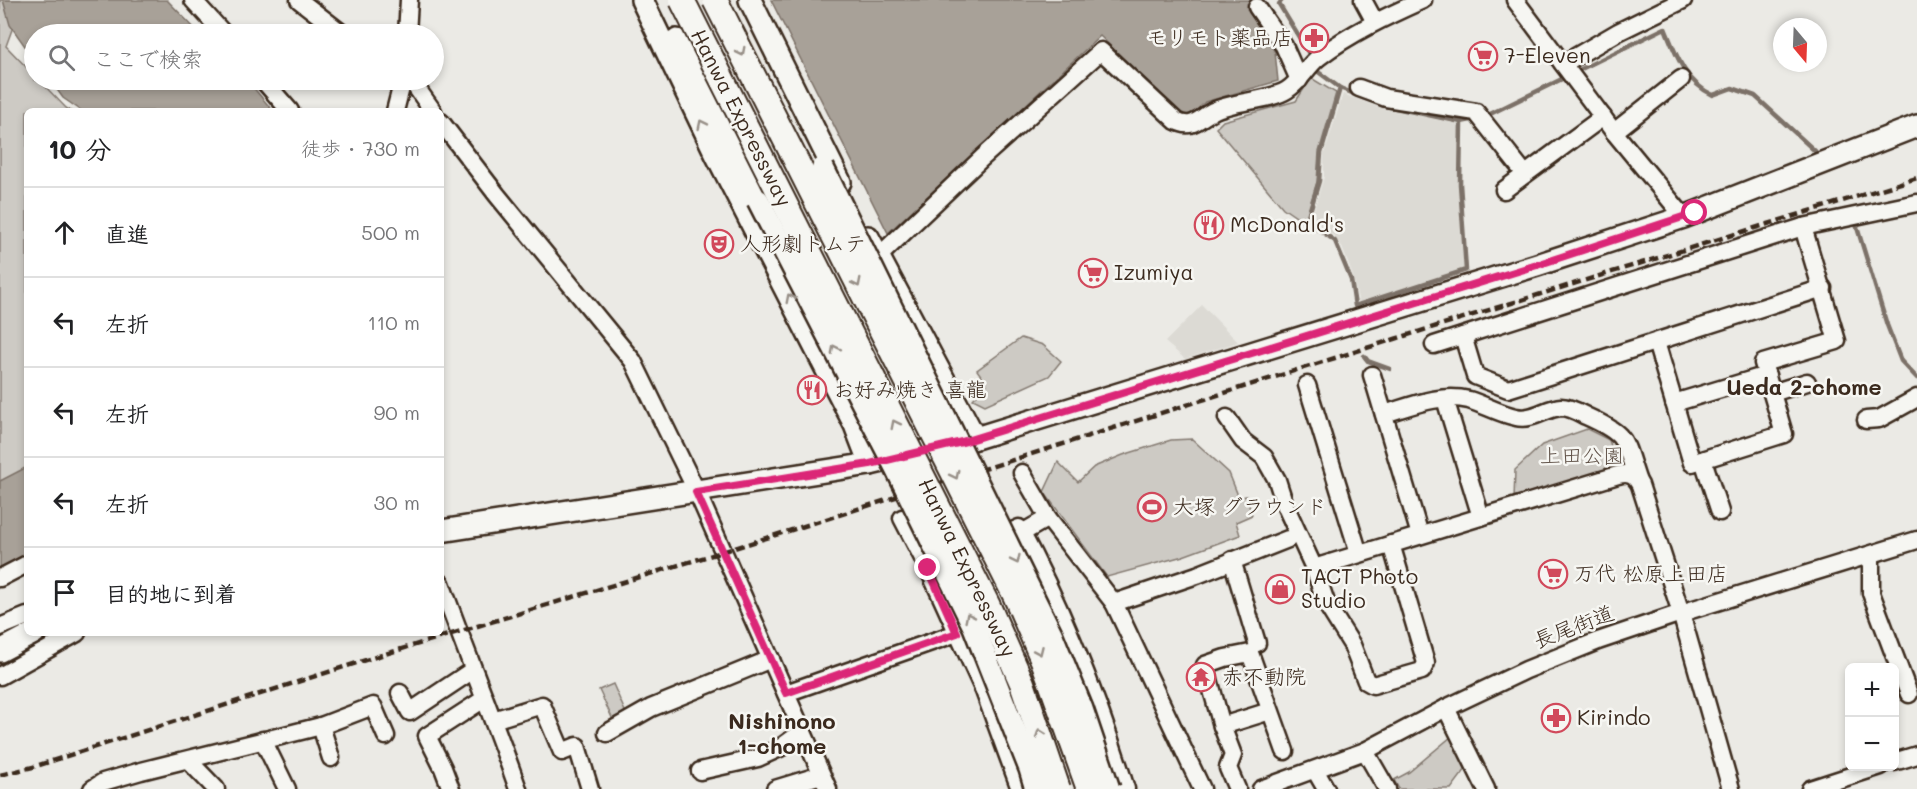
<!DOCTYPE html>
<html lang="ja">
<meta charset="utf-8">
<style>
body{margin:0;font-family:Mali,"Klee One",sans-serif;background:#f6f6f6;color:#202124}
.controls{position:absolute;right:18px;bottom:18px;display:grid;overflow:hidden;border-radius:9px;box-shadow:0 3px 9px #0003}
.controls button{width:54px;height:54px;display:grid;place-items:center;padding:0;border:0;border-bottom:2px solid #e0e0e0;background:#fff;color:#202124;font:30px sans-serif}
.compass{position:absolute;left:1773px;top:18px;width:54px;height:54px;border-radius:50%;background:#fff;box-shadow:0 3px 9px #0003;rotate:161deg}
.stop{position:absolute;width:18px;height:18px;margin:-14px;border:4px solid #db2777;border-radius:50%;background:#fff}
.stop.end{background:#db2777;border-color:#fff;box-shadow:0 2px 6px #0008}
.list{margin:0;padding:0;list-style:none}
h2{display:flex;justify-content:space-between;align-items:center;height:78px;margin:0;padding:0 24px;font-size:26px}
h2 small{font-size:20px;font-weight:400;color:#757577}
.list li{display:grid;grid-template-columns:39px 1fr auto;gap:18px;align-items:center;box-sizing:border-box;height:90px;padding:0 24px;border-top:2px solid #e0e0e0}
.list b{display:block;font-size:22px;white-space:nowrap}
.list em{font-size:20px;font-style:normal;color:#757577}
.icon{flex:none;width:33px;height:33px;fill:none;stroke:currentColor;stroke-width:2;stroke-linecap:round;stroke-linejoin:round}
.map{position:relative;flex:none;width:1917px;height:789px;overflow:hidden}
.search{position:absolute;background:#fff;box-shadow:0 3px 9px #0003;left:24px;top:24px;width:420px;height:66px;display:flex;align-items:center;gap:15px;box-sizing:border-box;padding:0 21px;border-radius:33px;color:#757577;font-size:22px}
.panel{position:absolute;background:#fff;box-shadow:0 3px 9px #0003;left:24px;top:108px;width:420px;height:528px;border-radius:9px}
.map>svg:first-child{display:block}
</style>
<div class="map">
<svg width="1917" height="789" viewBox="0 0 1917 789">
<rect width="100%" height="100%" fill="#ebeae5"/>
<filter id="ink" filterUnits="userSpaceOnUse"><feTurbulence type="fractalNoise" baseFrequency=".0167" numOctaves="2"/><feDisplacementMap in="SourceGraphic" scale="12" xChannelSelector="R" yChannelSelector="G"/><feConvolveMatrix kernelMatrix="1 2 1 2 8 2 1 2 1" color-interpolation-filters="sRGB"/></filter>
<g filter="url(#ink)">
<g fill="#dcdad4">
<polygon points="1343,94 1381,108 1459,124 1458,183 1464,269 1359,304 1353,276 1342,247 1334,236 1311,219 1324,177 1324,154"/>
<polygon points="1202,305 1238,342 1185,359 1165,342"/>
</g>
<g fill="#cdcac4" stroke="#847a71" stroke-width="1.5">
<polygon points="0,0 21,0 22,2 6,46 34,75 34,80 39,80 66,108 71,111 27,111 27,478 0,491"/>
<polygon points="1311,78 1336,93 1319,152 1317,182 1306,217 1302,221 1283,208 1216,128 1223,121 1296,101"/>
<polygon points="1021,338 1043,345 1061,361 1049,376 985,405 973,399 987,384 977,370"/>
<polygon points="1587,429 1609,440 1619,470 1514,500 1515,470 1542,445"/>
<polygon points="1192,439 1229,473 1239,498 1246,496 1252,515 1236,522 1240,535 1183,556 1107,577 1044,492 1058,462 1078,482 1094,467 1123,455 1171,440"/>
<polygon points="613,684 627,716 614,722 599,690"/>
<polygon points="1451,737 1466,769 1451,789 1399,789 1394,780 1409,772"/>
</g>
<g fill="#a8a198" stroke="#7c7167" stroke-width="1.5">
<polygon points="3,0 167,0 200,34 34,34 34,59 10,25"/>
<polygon points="771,0 1252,0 1247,4 1275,52 1278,81 1205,102 1193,115 1182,115 1100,36 888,233"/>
<polygon points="50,80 247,80 273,111 82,111 63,98"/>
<polygon points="27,467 27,554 0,568 0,481"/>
</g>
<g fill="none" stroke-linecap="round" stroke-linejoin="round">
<g stroke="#7c7167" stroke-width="4.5">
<polyline points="1282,0 1279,4 1311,57"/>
<polyline points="1317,71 1340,88 1321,153 1319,181 1307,221 1335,241 1351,280 1355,306 1466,270 1460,184 1461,122"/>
<path d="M1575,72L1665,28C1676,55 1685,82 1713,95L1732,88L1755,96L1815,151"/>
<polyline points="1340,88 1359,96"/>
<polyline points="1381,105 1461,122 1476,119"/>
<polyline points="1484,117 1568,76"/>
<polyline points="1856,224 1887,325 1901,361 1917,378"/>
<polyline points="1364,356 1368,361 1390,369"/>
</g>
<g stroke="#3b2a1e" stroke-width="21">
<g id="minor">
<polyline points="193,0 224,34"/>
<polyline points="299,0 343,34"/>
<polyline points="1363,0 1375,22"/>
<polyline points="1515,0 1614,132 1684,217"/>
<polyline points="1257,7 1284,46 1299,80"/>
<polyline points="407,34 409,0"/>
<polyline points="1563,64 1618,32 1683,0"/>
<polyline points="263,80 290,111"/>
<polyline points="411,80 433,111"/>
<polyline points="1359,88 1386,98 1476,112 1525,174"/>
<polyline points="395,111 403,80"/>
<polyline points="441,122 497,195 633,361 697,492 828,789"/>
<polyline points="1614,132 1681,79"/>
<polyline points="1504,190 1603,117"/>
<path d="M878,257L982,158L1101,51L1176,121C1193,130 1199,118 1213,111C1232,101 1270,101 1287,90C1301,81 1307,66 1319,57C1351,33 1387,16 1423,0"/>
<polyline points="1463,336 1475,376 1508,389 1823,288"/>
<polyline points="1656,342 1692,463 1784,434 1763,363 1837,341 1803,227"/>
<polyline points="1434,345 1803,227 1917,203"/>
<polyline points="1372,375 1420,535"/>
<polyline points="1307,385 1359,554"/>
<polyline points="1772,393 1807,382"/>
<polyline points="1445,399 1481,517"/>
<polyline points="1674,403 1767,375"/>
<path d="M1384,414C1411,406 1440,393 1469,400C1485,405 1500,414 1516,417C1532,421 1546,408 1561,407C1570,407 1578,412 1586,416C1628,435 1623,438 1637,479"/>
<path d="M1227,418L1243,441L1264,457L1277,480L1285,505L1314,568L1618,475C1629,472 1635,475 1640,485L1681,613L1731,789"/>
<polyline points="1866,420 1879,419 1917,398"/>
<polyline points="1703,460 1720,512"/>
<polyline points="1022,473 1048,518 1114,603 1197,575 1288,539"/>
<polyline points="902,518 928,568"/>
<polyline points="1022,533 1048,518"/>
<polyline points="1871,556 1871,593 1909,694"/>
<polyline points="1232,560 1257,643"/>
<polyline points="1314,568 1327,605 1352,645 1366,681 1373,685 1422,671 1426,663 1391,544"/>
<polyline points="0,578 27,564"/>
<path d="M441,583C466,652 494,720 518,789"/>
<polyline points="1114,603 1202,789"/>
<polyline points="0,627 27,616"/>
<polyline points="0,676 77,633"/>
<polyline points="400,693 410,712 473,670"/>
<polyline points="786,693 957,633"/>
<polyline points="1446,708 1486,789"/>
<polyline points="493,720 542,705 562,752 577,746 590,789"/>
<polyline points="321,726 331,758"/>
<polyline points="1222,726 1270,711"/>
<polyline points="607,733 651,708 771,659"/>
<polyline points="263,740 287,789"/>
<polyline points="1365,751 1387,789"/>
<polyline points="189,761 216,789"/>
<polyline points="1894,762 1917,755"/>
<polyline points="1315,770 1326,789"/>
<polyline points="700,771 758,758 780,748 803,731"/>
<polyline points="92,789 103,782 141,771 321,726 373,706 386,736"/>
<polyline points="451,789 443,768 427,736 484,699"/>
<polyline points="775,789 821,775"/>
<path d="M1020,789L984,691L928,568L1019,528C1064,611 1098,699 1126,789"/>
<polyline points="1237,789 1228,768 1233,755 1222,726 1205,665 1225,658 1250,653 1285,751"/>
<polyline points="1261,789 1365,751 1446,708 1526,670 1598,641 1681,613 1917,540"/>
<polyline points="1810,789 1881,766"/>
</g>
</g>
<g stroke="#3b2a1e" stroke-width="26">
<g id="major">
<polyline points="642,0 717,156 855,425 870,464"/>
<polyline points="750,0 840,182"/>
<polyline points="677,40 758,200"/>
<polyline points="868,237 975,438"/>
<polyline points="441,531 870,464 966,441 1537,265 1684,217 1917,126"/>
<polyline points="0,651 34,633"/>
</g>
</g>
<use href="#minor" stroke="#f6f6f2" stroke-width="16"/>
<use href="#major" stroke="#f6f6f2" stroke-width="21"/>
<polyline stroke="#3b2a1e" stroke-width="4.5" stroke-dasharray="9 4.5" stroke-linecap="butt" points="0,775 33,767 372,658 722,552 1395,339 1917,178"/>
<g stroke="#3b2a1e" stroke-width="26" stroke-linecap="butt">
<g id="major-bridge">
<polyline points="823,168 1051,633 1082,709 1109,789"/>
<polyline points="758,200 896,468 974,627 1030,769 1036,789"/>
</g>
</g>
<g stroke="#3b2a1e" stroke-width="28" stroke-linecap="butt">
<g id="highway-bridge">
<polyline points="682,0 988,606 1022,683 1058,789"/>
<polyline points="715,0 1015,595 1043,660 1089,789"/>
</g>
</g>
<use href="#major-bridge" stroke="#f6f6f2" stroke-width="21"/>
<use href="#highway-bridge" stroke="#f6f6f2" stroke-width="24"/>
</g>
<defs><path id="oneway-chevron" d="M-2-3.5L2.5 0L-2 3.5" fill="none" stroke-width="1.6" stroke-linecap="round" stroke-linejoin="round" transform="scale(1.5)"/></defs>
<g stroke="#989088">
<use href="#oneway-chevron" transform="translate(741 52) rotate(63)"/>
<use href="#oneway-chevron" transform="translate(702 124) rotate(-116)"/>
<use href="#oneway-chevron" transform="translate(857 283) rotate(63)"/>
<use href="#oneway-chevron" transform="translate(790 298) rotate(-117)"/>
<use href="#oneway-chevron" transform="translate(835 349) rotate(-117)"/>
<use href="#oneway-chevron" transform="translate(895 424) rotate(-117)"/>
<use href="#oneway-chevron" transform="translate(955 475) rotate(63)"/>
<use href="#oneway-chevron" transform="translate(1016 560) rotate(64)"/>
<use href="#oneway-chevron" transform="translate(969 617) rotate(-116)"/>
<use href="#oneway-chevron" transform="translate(1039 651) rotate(66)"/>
<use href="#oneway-chevron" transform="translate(1040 733) rotate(-109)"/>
</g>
</g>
<g fill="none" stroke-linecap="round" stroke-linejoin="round" filter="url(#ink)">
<polyline stroke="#db2777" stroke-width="8" points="928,568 957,633 786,693 696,492 870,464 966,441 1537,265 1695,213"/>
</g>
<defs>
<g id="pharmacy-ring" transform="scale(1.5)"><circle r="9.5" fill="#f6f6f2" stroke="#d1495b" stroke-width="1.5"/><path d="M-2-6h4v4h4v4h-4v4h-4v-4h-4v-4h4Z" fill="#d1495b"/></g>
<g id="supermarket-ring" transform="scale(1.5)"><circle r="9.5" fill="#f6f6f2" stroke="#d1495b" stroke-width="1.5"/><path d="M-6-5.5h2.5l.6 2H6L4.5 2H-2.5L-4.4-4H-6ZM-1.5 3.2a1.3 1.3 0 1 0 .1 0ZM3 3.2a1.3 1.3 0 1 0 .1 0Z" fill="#d1495b"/></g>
<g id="restaurant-ring" transform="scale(1.5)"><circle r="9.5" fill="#f6f6f2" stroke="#d1495b" stroke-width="1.5"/><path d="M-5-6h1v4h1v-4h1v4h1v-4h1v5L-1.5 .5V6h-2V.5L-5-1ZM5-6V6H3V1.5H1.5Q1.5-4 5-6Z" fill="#d1495b"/></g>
<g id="theatre-ring" transform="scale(1.5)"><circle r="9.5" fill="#f6f6f2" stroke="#d1495b" stroke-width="1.5"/><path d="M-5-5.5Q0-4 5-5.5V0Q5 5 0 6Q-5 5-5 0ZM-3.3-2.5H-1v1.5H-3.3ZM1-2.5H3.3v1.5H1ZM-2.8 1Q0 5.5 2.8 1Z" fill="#d1495b"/></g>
<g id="stadium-ring" transform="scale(1.5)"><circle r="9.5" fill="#f6f6f2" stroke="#d1495b" stroke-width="1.5"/><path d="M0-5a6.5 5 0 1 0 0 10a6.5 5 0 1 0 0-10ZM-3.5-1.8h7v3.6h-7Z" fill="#d1495b"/></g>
<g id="shop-ring" transform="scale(1.5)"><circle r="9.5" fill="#f6f6f2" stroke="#d1495b" stroke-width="1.5"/><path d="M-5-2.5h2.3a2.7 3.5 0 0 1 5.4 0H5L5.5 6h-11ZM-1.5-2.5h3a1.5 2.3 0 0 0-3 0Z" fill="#d1495b"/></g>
<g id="temple-ring" transform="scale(1.5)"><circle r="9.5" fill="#f6f6f2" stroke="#d1495b" stroke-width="1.5"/><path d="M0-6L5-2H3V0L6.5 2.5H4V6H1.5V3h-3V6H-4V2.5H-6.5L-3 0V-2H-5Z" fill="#d1495b"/></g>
</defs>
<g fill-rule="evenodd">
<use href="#pharmacy-ring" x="1314" y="38"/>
<use href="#supermarket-ring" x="1483" y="56"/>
<use href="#restaurant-ring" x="1209" y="225"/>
<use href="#theatre-ring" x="719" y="244"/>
<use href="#supermarket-ring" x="1093" y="273"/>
<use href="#restaurant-ring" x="812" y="390"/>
<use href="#stadium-ring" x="1152" y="507"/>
<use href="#supermarket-ring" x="1553" y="574"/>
<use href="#shop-ring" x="1280" y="589"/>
<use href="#temple-ring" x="1201" y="677"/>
<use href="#pharmacy-ring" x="1556" y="718"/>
</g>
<g text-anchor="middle" stroke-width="5" stroke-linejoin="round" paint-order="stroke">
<g font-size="21" fill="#3b2a1e" stroke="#f6f6f2" text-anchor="start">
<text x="1293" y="45" text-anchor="end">モリモト薬品店</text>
<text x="1504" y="63">7-Eleven</text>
<text x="1230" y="232">McDonald's</text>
<text x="740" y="251">人形劇トムテ</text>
<text x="1114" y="280">Izumiya</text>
<text x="833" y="397">お好み焼き 喜龍</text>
<text x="1173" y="514">大塚 グラウンド</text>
<text x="1574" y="581">万代 松原上田店</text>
<text x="1301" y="584">TACT Photo<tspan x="1301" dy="24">Studio</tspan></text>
<text x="1222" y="684">赤不動院</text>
<text x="1577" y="725">Kirindo</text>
</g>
<g font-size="21" fill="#3b2a1e" stroke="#f6f6f2">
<text transform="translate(741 118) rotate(63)" y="7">Hanwa Expressway</text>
<text transform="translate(967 568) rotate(64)" y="7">Hanwa Expressway</text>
<text transform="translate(1574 627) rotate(-21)" y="7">長尾街道</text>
</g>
<g font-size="21" fill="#605248" stroke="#f6f6f2">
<text x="1582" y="463">上田公園</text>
</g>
<g font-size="22" font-weight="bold" fill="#3b2a1e" stroke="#f6f6f2">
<text x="1804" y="395">Ueda 2-chome</text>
<text x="782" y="729">Nishinono<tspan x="782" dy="25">1-chome</tspan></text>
</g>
</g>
</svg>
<div class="controls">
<button>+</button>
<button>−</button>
</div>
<svg class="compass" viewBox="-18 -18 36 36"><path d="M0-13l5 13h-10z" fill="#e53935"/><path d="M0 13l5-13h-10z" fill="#757577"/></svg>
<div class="stop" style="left:1695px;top:213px"></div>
<div class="stop end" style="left:928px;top:568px"></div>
<div class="search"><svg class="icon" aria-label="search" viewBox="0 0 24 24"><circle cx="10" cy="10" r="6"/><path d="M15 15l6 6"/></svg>ここで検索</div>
<section class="panel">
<h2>10 分<small>徒歩 · 730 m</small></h2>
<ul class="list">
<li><svg class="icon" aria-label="ahead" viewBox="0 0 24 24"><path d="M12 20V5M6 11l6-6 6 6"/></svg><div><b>直進</b></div><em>500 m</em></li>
<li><svg class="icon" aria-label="left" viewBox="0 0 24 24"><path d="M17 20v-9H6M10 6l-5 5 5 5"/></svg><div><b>左折</b></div><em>110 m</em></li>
<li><svg class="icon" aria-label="left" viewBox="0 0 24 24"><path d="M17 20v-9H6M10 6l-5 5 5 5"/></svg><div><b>左折</b></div><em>90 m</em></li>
<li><svg class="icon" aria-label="left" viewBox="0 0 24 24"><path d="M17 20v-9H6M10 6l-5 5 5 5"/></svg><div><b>左折</b></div><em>30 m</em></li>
<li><svg class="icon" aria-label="arrive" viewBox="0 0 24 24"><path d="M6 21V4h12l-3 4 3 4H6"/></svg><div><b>目的地に到着</b></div></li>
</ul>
</section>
</div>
